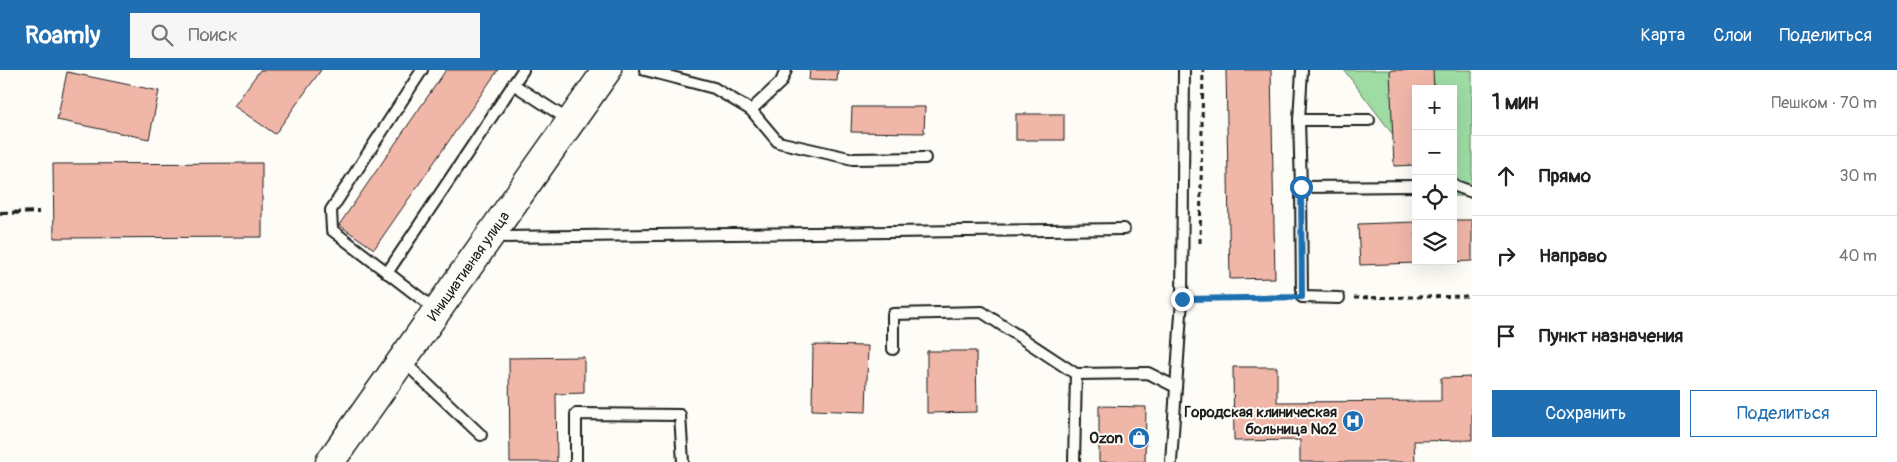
<!DOCTYPE html>
<html lang="ru">
<meta charset="utf-8">
<style>
body{margin:0;font-family:Pangolin,sans-serif;background:#f6f6f6;color:#222}
.controls{position:absolute;right:15px;top:15px;display:grid;overflow:hidden;border-radius:0px;box-shadow:0 5px 20px #0002}
.controls button{width:45px;height:45px;display:grid;place-items:center;padding:0;border:0;border-bottom:1px solid #e0e0e0;background:#fff;color:#222;font:25px sans-serif}
.stop{position:absolute;width:15px;height:15px;margin:-11px;border:4px solid #1f6fb2;border-radius:50%;background:#fff}
.stop.end{background:#1f6fb2;border-color:#fff;box-shadow:0 1px 5px #0008}
.list{margin:0;padding:0;list-style:none}
h2{display:flex;justify-content:space-between;align-items:center;height:65px;margin:0;padding:0 20px;font-size:21px}
h2 small{font-size:16px;font-weight:400;color:#767676}
.list li{display:grid;grid-template-columns:32px 1fr auto;gap:15px;align-items:center;box-sizing:border-box;height:80px;padding:0 20px;border-top:1px solid #e0e0e0}
.list b{display:block;font-size:19px;white-space:nowrap}
.list em{font-size:16px;font-style:normal;color:#767676}
.actions{display:flex;gap:10px;padding:15px 20px}
.actions a{flex:1;padding:11px 0;border:1px solid #1f6fb2;border-radius:0px;text-align:center;font-size:18px;color:#1f6fb2}
.actions .main{background:#1f6fb2;color:#fff}
.icon{flex:none;width:28px;height:28px;fill:none;stroke:currentColor;stroke-width:2;stroke-linecap:round;stroke-linejoin:round}
.map{position:relative;flex:none;width:1472px;height:392px;overflow:hidden}
header{display:flex;align-items:center;gap:30px;box-sizing:border-box;height:70px;padding:0 25px;background:#1f6fb2;color:#fff}
header strong{font-size:24px}
nav{display:flex;gap:28px;margin-inline-start:auto;font-size:18px}
.search{width:350px;height:45px;background:#f6f6f6;display:flex;align-items:center;gap:12px;box-sizing:border-box;padding:0 18px;border-radius:0px;color:#767676;font-size:19px}
main{display:flex}
aside{flex:1;background:#fff}
.map>svg:first-child{display:block}
</style>
<header>
<strong>Roamly</strong>
<div class="search"><svg class="icon" aria-label="search" viewBox="0 0 24 24"><circle cx="10" cy="10" r="6"/><path d="M15 15l6 6"/></svg>Поиск</div>
<nav><a>Карта</a><a>Слои</a><a>Поделиться</a></nav>
</header>
<main>
<div class="map">
<svg width="1472" height="392" viewBox="0 0 1472 392">
<rect width="100%" height="100%" fill="#fdfcf7"/>
<filter id="ink" filterUnits="userSpaceOnUse"><feTurbulence type="fractalNoise" baseFrequency=".02" numOctaves="2"/><feDisplacementMap in="SourceGraphic" scale="10" xChannelSelector="R" yChannelSelector="G"/><feConvolveMatrix kernelMatrix="1 2 1 2 8 2 1 2 1" color-interpolation-filters="sRGB"/></filter>
<g filter="url(#ink)">
<polygon fill="#9edca4" stroke="#5d7c60" points="1344,0 1472,0 1472,126 1453,126 1453,19 1416,19 1416,95"/>
<g fill="#f0b7a8" stroke="#1c1c1c">
<polygon points="260,0 321,0 275,64 234,36"/>
<polygon points="446,0 498,0 374,179 339,155"/>
<polygon points="810,0 838,0 837,11 809,10"/>
<polygon points="1226,0 1271,0 1275,208 1230,209"/>
<polygon points="1390,0 1433,0 1434,19 1416,19 1416,95 1394,96"/>
<polygon points="67,2 159,21 149,69 57,50"/>
<polygon points="852,37 925,37 924,63 851,62"/>
<rect x="1016" y="44" width="48" height="26"/>
<polygon points="262,93 262,167 54,168 53,94"/>
<polygon points="1453,150 1472,150 1472,191 1360,195 1358,154 1416,152 1416,191 1453,191"/>
<polygon points="813,275 868,276 866,342 812,340"/>
<polygon points="927,281 976,281 977,342 927,343"/>
<polygon points="584,287 584,323 556,324 557,392 510,392 509,288"/>
<polygon points="1233,297 1277,297 1277,332 1441,331 1441,308 1472,307 1472,370 1414,371 1415,392 1300,392 1300,370 1234,371"/>
<polygon points="1099,336 1146,337 1145,392 1099,392"/>
</g>
<g fill="none" stroke-linecap="round" stroke-linejoin="round">
<g stroke="#1c1c1c" stroke-width="14">
<g id="lane">
<polyline points="422,0 331,140 332,160 436,240"/>
<polyline points="645,0 714,18 751,40 778,72 853,89 925,88"/>
<polyline points="1302,0 1299,50 1301,117 1416,116"/>
<polyline points="513,14 570,51"/>
<polyline points="751,40 781,12 786,0"/>
<polyline points="1299,50 1369,50"/>
<polyline points="1453,115 1472,122"/>
<polyline points="1301,117 1302,227 1339,228"/>
<polyline points="493,167 1124,159"/>
<polyline points="387,203 523,0"/>
<polyline points="893,279 893,244 982,242 1076,304"/>
<polyline points="403,291 481,365"/>
<polyline points="576,392 576,344 680,345 683,392"/>
<polyline points="1074,392 1076,304 1148,303 1176,317"/>
<polyline points="1171,392 1182,229 1184,0"/>
</g>
</g>
<g stroke="#1c1c1c" stroke-width="31">
<g id="secondary">
<path id="s1" d="M330,392L607,0"/>
</g>
</g>
<g stroke="#1c1c1c" stroke-width="3" stroke-dasharray="5 4" stroke-linecap="butt">
<polyline points="1200,173 1203,0"/>
<polyline points="1354,228 1472,226"/>
<polyline points="1198,229 1286,227"/>
</g>
<use href="#lane" stroke="#fdfcf7" stroke-width="10"/>
<use href="#secondary" stroke="#fdfcf7" stroke-width="28"/>
<polyline stroke="#1c1c1c" stroke-width="4" stroke-dasharray="8 4" stroke-linecap="butt" points="0,143 39,142"/>
</g>
</g>
<g fill="none" stroke-linecap="round" stroke-linejoin="round" filter="url(#ink)">
<polyline stroke="#1f6fb2" stroke-width="6" points="1182,229 1302,227 1301,117"/>
</g>
<defs>
<g id="hospital-disc" transform="scale(1.125)"><circle r="9.5" fill="#1f6fb2" stroke="#fdfcf7"/><path d="M-5-5h3v3.5h4V-5h3V5h-3V1.5h-4V5h-3Z" fill="#fff"/></g>
<g id="shop-disc" transform="scale(1.125)"><circle r="9.5" fill="#1f6fb2" stroke="#fdfcf7"/><path d="M-5-2.5h2.3a2.7 3.5 0 0 1 5.4 0H5L5.5 6h-11ZM-1.5-2.5h3a1.5 2.3 0 0 0-3 0Z" fill="#fff"/></g>
</defs>
<g fill-rule="evenodd">
<use href="#hospital-disc" x="1353" y="351"/>
<use href="#shop-disc" x="1139" y="368"/>
</g>
<g text-anchor="middle" stroke-width="4" stroke-linejoin="round" paint-order="stroke">
<g font-size="15" fill="#1c1c1c" stroke="#fdfcf7">
<text dy="5" stroke="none"><textPath href="#s1" startOffset="240">Инициативная улица</textPath></text>
</g>
<g font-size="15" font-weight="bold" fill="#1c1c1c" stroke="#fdfcf7" text-anchor="end">
<text x="1337" y="347">Городская клиническая<tspan x="1337" dy="17">больница №2</tspan></text>
<text x="1123" y="373">Ozon</text>
</g>
</g>
</svg>
<div class="controls">
<button>+</button>
<button>−</button>
<button><svg class="icon" aria-label="locate" viewBox="0 0 24 24"><circle cx="12" cy="12" r="6"/><path d="M12 2v4M12 18v4M2 12h4M18 12h4"/></svg></button>
<button><svg class="icon" aria-label="layers" viewBox="0 0 24 24"><path d="M12 4l9 5-9 5-9-5zM3 14l9 5 9-5"/></svg></button>
</div>
<div class="stop" style="left:1301px;top:117px"></div>
<div class="stop end" style="left:1182px;top:229px"></div>
</div>
<aside>
<h2>1 мин<small>Пешком · 70 m</small></h2>
<ul class="list">
<li><svg class="icon" aria-label="ahead" viewBox="0 0 24 24"><path d="M12 20V5M6 11l6-6 6 6"/></svg><div><b>Прямо</b></div><em>30 m</em></li>
<li><svg class="icon" aria-label="right" viewBox="0 0 24 24"><path d="M7 20v-9h11M14 6l5 5-5 5"/></svg><div><b>Направо</b></div><em>40 m</em></li>
<li><svg class="icon" aria-label="arrive" viewBox="0 0 24 24"><path d="M6 21V4h12l-3 4 3 4H6"/></svg><div><b>Пункт назначения</b></div></li>
</ul>
<div class="actions"><a class="main">Сохранить</a><a>Поделиться</a></div>
</aside>
</main>
